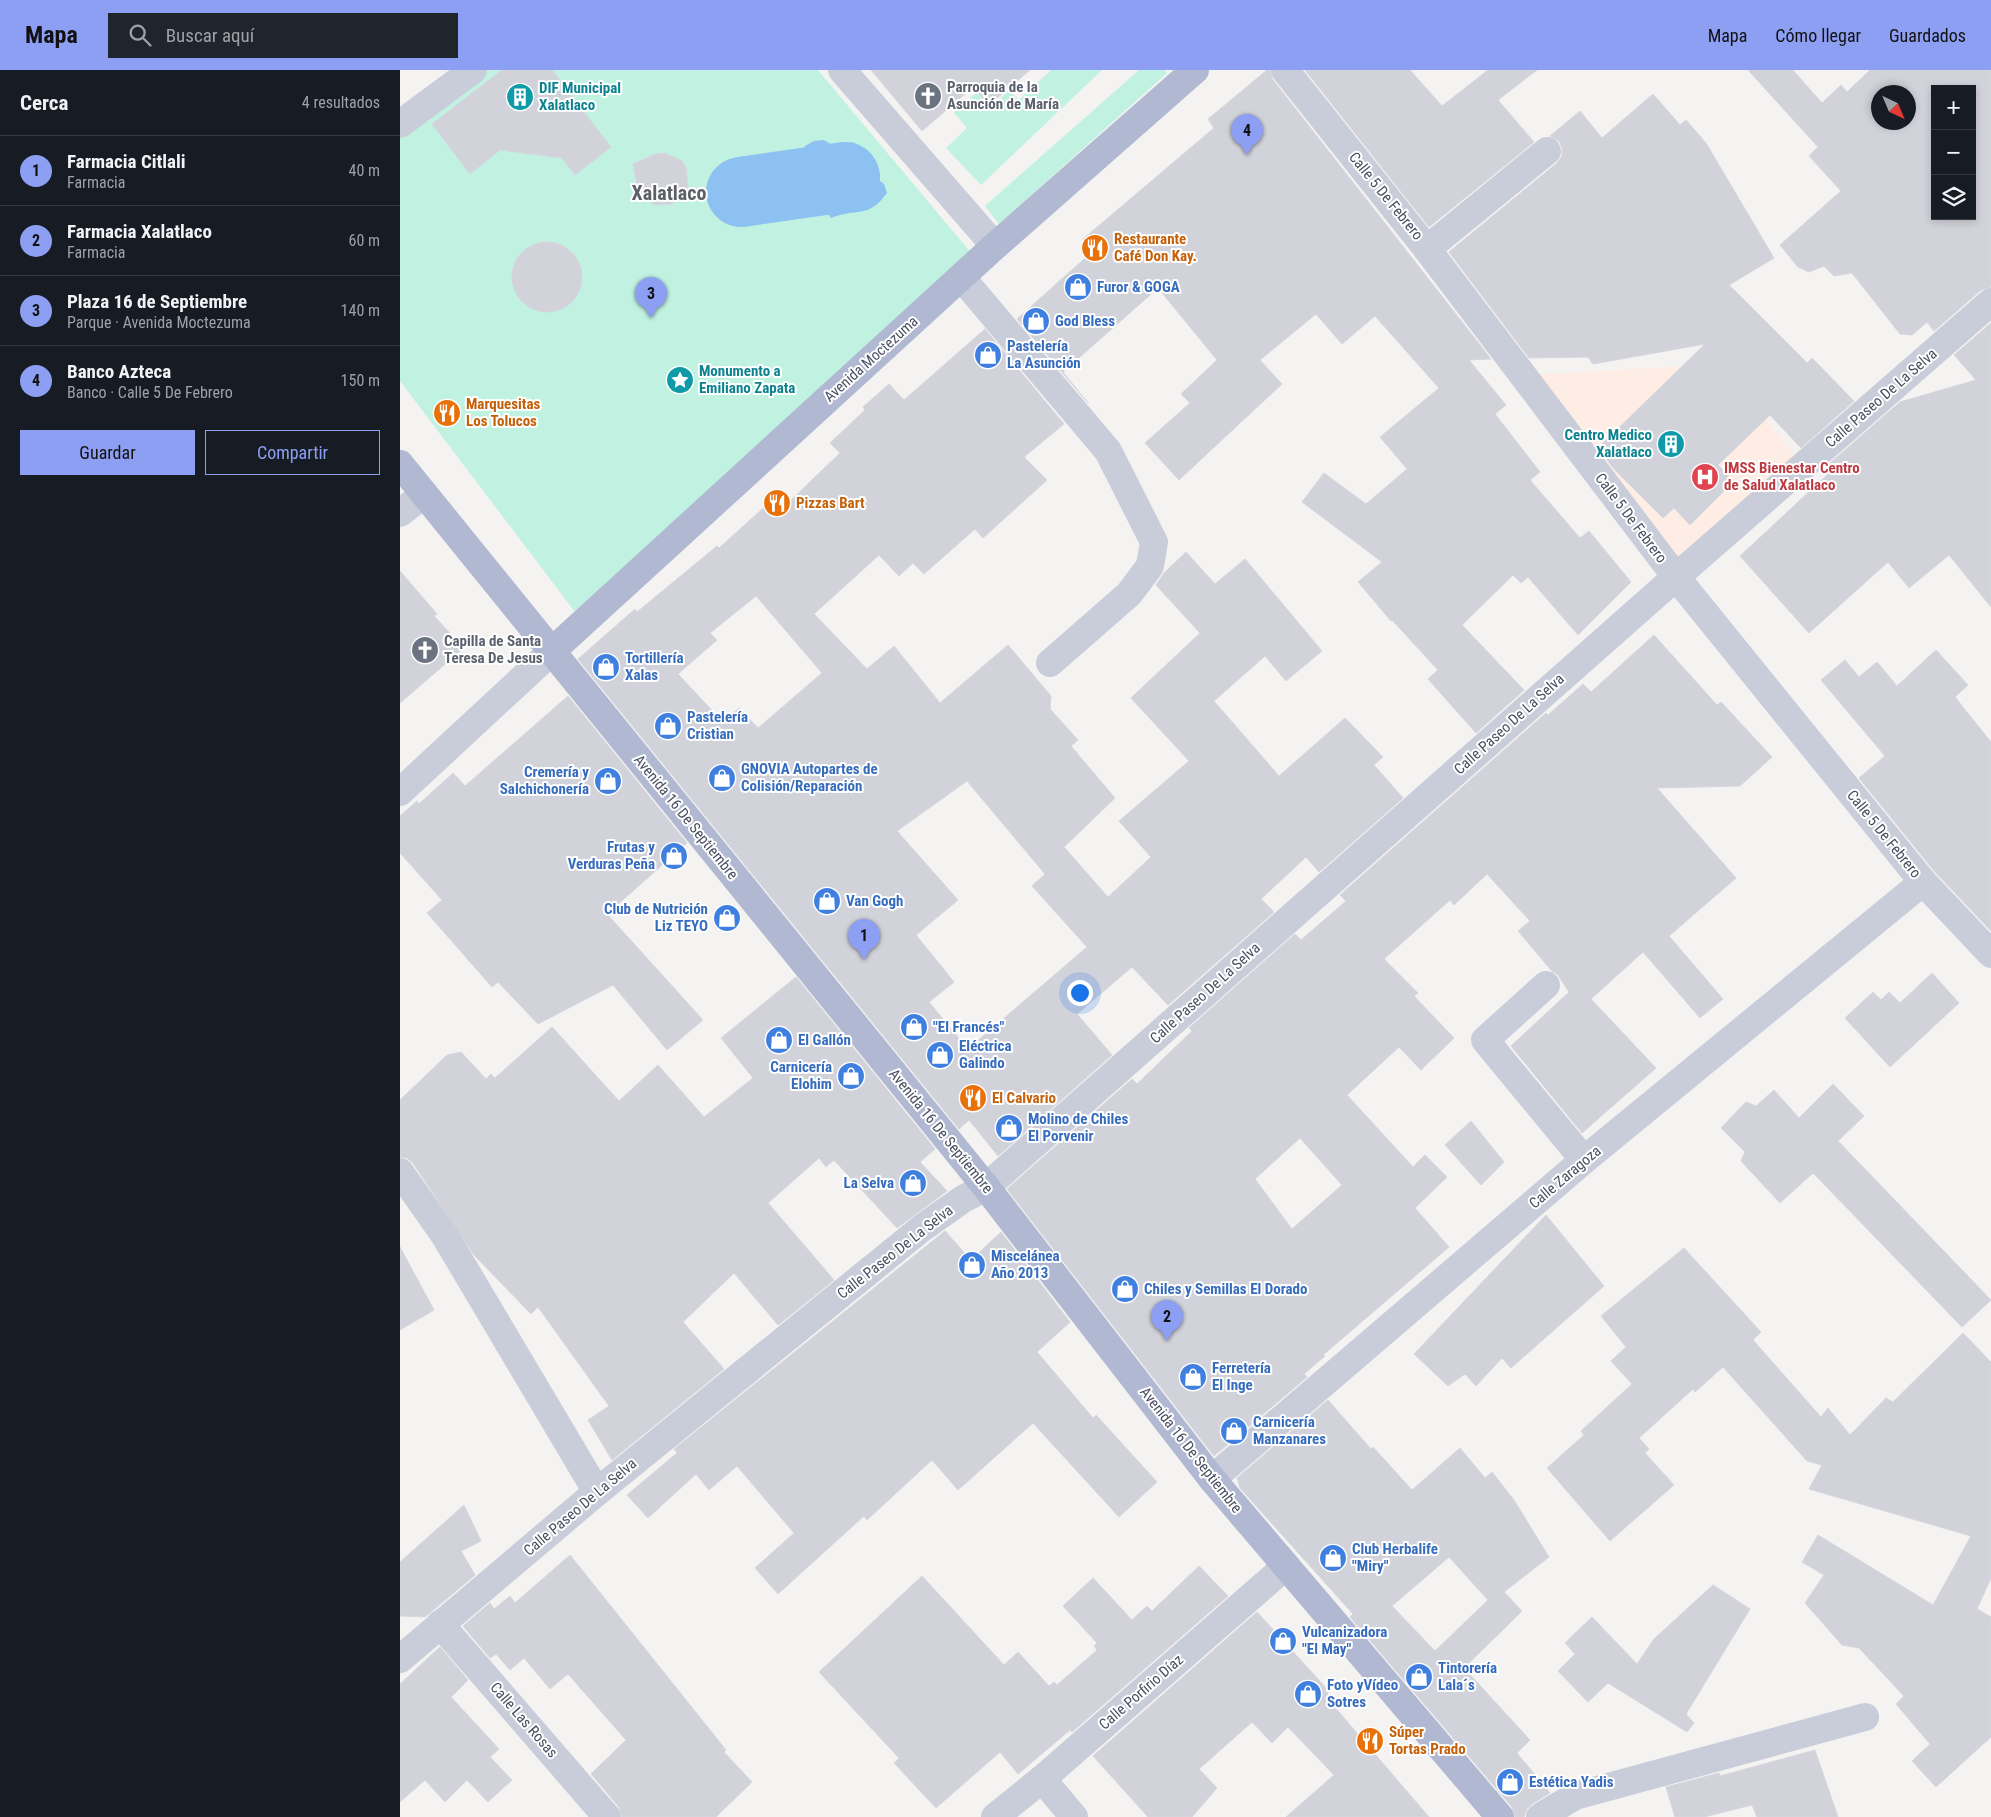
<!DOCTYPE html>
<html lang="es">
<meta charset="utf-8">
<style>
body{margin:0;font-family:"Roboto Condensed",sans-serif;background:#20242c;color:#f1f3f6}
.controls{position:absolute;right:15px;top:15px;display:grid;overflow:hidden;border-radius:0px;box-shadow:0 2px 8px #0003}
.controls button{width:45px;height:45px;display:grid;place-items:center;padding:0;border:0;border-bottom:1px solid #363941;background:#171b24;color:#f1f3f6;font:25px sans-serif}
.compass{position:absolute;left:1471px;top:15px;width:45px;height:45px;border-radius:50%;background:#171b24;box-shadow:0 2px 8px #0003;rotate:136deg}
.you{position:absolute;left:679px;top:922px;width:18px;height:18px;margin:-12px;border:4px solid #fff;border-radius:50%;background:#1a73e8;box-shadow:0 0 0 8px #1a73e833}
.badge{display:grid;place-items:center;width:32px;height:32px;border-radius:50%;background:#8d9ff2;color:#111;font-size:16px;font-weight:700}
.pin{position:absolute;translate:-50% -41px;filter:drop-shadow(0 1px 2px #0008)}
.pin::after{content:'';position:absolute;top:26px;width:18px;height:15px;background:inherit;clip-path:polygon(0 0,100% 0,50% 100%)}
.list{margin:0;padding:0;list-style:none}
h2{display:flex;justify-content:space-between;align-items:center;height:65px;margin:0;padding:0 20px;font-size:21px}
h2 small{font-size:16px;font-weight:400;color:#9ea1a6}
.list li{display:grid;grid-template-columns:32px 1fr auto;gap:15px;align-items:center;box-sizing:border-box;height:70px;padding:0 20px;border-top:1px solid #363941}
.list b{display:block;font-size:19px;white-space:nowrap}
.list p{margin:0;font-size:16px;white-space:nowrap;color:#9ea1a6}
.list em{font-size:16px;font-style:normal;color:#9ea1a6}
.actions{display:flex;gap:10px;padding:15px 20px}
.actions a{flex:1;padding:11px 0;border:1px solid #8d9ff2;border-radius:0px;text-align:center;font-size:18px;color:#8d9ff2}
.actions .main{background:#8d9ff2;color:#111}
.icon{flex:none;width:28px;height:28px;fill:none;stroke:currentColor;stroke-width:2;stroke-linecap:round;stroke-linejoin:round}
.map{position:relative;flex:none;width:1591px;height:1747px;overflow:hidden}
header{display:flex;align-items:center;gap:30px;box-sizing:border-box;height:70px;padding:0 25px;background:#8d9ff2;color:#111}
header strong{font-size:24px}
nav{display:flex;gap:28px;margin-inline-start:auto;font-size:18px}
.search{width:350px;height:45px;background:#20242c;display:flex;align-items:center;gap:12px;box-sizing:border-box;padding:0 18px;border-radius:0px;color:#9ea1a6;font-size:19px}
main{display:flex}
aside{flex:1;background:#171b24}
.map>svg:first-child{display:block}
</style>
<header>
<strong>Mapa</strong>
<div class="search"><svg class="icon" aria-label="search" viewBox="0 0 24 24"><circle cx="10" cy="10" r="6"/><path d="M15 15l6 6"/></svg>Buscar aquí</div>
<nav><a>Mapa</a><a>Cómo llegar</a><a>Guardados</a></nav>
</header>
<main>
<aside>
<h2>Cerca<small>4 resultados</small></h2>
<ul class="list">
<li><span class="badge">1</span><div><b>Farmacia Citlali</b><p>Farmacia</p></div><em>40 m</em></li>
<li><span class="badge">2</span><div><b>Farmacia Xalatlaco</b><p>Farmacia</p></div><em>60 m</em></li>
<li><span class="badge">3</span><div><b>Plaza 16 de Septiembre</b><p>Parque · Avenida Moctezuma</p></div><em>140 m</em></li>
<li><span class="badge">4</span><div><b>Banco Azteca</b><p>Banco · Calle 5 De Febrero</p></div><em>150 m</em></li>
</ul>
<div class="actions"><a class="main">Guardar</a><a>Compartir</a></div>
</aside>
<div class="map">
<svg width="1591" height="1747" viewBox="0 0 1591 1747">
<rect width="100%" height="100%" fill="#f5f3f2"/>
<polygon fill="#fdede4" points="1322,294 1395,386 1275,494 1123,305"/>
<g fill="#c1f2e1">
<polygon points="75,0 418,0 572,184 175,542 0,311 0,55"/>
<polygon points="651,0 702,0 581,115 546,78 567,58 554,43 577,22 591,38 609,20 619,30"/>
<polygon points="739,0 764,0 767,3 599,154 585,136"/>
</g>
<path fill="#8cc1f1" d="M424,70L440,80L452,72C464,79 464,85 464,98L484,114L487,123C467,150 457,137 431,148L419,132L420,123L445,117L444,96L400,104V92L405,76L414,71Z"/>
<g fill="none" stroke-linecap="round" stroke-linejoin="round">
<polyline stroke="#8cc1f1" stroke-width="70" points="341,122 445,107"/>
</g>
<g fill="#d2d3da" stroke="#d6d6de" fill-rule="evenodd">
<polygon points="102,0 152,0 211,77 175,105 162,88 100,80 70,104 32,54"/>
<polygon points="471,0 630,0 589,35 573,17 522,61"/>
<polygon points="867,0 870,0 873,10 1091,289 1069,290 1106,335 1095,344 1140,402 1130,410 1180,468 1189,461 1231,512 1178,565 1128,507 1121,513 1113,505 1062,555 1124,620 1076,663 1028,609 1038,600 992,550 991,551 958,512 982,492 902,432 924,403 966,434 1007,399 980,367 1039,318 975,246 942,274 916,244 860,290 882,314 779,410 745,373 790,333 781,324 817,290 758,218 663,302 688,333 617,249 693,181 683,169 814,58 808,49"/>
<polygon points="905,0 1010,0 1042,36 1088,0 1137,0 1098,30 1134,72 1029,157"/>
<path d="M1348,0H1393L1422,33L1441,15L1447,22L1470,0H1591V217L1581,220L1534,261L1527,252L1512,265L1500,264L1452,203L1434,206L1424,196L1409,202L1398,197L1380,175L1441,121L1409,86L1418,77ZM1535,19H1572V146H1535ZM1478,22H1508V52H1478Z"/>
<polygon points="1253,24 1280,55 1286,50 1306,73 1374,188 1329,215 1407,293 1412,288 1454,331 1401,378 1370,345 1318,395 1328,405 1328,417 1290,455 1274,438 1263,448 1213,398 1198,378 1305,274 1193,294 1188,287 1129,288 1049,182 1157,93 1162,86 1162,78 1159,71 1150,66 1180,41 1202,68"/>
<polygon points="265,83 282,91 286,98 288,117 278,130 271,134 255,135 242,126 238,119 233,94 256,84"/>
<circle cx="147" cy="207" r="35"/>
<polygon points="1591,253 1591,537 1549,485 1509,518 1488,492 1409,563 1340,486 1427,405 1422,400 1500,332 1576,310 1554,285"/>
<path d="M585,259L664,354L624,387L647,410L583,468L575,459L524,504L513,493L499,506L479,485L414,544L467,599L494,576L540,633L608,575L651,626L650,639L678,670L671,676L715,728L664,777L708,827L751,787L719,751L789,691L731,628L800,563L756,515L764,503L786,482L815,514L845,489L922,581L886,611L865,586L814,631L879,706L945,648L983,687L974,695L1003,728L919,802L906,787L861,829L874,842L768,935L732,897L677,944L712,985L598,1086L569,1050L559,1059L178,589L235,539L237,542L317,476L319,478L381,422L388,433L440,383L430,373L465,340L463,337L489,314L504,330ZM356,526L422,603L358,658L339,638L323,652L278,604L317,570L310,563ZM567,711L645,804L632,816L687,877L568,979L529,932L554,912L516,865L558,830L497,761Z"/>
<polygon points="0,501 37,544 34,546 64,578 0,633"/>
<path d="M1254,565L1317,635L1321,632L1372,687L1340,716L1257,718L1336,808L1269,866L1323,929L1300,948L1243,882L1191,929L1256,998L1182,1063L1111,976L1169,922L1158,905L1151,900L1118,861L1130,851L1087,804L1054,835L1050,830L984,889L1018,923L1014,926L1054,968L1021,1000L999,977L947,1025L1013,1097L1025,1085L1047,1107L1015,1138L1049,1177L923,1285L925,1286L904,1304L907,1307L814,1386L607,1119L732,1009L737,1014L792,961L789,958L895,864L901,870L946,831L940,825L1146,643L1148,645L1183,614L1191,622ZM900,1068L942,1115L892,1159L855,1109Z"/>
<polygon points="1536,580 1568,615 1555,627 1591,672 1591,861 1535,802 1459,708 1485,686 1421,610 1445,590 1459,607 1477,592 1497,616"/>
<polygon points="168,626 287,773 207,844 303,950 267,980 213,915 138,954 98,912 92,917 27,843 42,830 0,783 0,746 17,731 19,734 53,703 65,716"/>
<polygon points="1532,903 1559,933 1490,997 1445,948 1473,922 1481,930 1489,922 1500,933"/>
<polygon points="396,907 535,1079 520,1092 547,1121 497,1158 434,1090 426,1097 419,1088 368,1133 434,1210 378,1255 334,1203 283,1252 324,1299 212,1390 188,1350 209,1336 138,1237 131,1244 74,1185 13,1093 7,1088 0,1087 0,1030 47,985 61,982 86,1009 91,1004 95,1008 152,957 219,1031 258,995 304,1047 353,1008 321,968"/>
<polygon points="1433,1014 1464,1046 1438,1071 1591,1230 1562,1257 1413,1103 1380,1133 1341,1091 1345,1082 1321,1058 1346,1032 1356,1036 1374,1020 1399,1048"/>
<polygon points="1071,1051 1104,1092 1081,1115 1045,1075"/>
<polygon points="1146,1145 1204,1216 1111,1298 1102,1288 1076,1316 1065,1304 1048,1316 1014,1284"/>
<polygon points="545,1161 571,1190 601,1162 670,1252 637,1282 693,1348 696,1345 757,1412 719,1447 633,1353 558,1420 532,1390 467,1450 464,1446 378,1524 355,1498 394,1463 337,1396 309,1420 296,1404 248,1448 227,1425 277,1383 274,1379"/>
<polygon points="0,1177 34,1240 0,1260"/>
<polygon points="1284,1178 1361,1262 1353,1270 1421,1347 1428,1338 1450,1365 1486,1328 1493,1332 1563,1263 1591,1292 1591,1508 1577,1539 1591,1547 1591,1667 1536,1717 1512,1691 1530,1674 1496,1634 1504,1626 1459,1578 1442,1575 1405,1533 1424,1505 1402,1492 1418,1465 1533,1535 1571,1466 1409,1419 1422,1395 1407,1391 1323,1297 1295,1322 1293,1319 1239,1368 1249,1379 1245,1383 1274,1415 1210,1471 1147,1398 1184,1365 1181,1361 1232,1314 1211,1291 1226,1277 1201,1246"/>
<path d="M928,1330L971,1379L973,1377L1012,1420L1060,1378L1085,1408L1092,1402L1114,1430L1149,1487L1104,1522L1122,1541L1064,1598L1130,1670L1117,1683L1150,1723L1132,1734L1127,1739L1124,1747H1115L1112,1737L950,1547L953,1544L840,1418L837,1408ZM1049,1487L1088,1530L1035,1581L992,1536Z"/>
<polygon points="64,1435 81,1471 61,1481 75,1505 25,1547 0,1546 0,1492"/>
<polygon points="170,1485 326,1680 324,1682 352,1712 316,1747 222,1747 219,1737 191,1704 226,1670 168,1604 150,1619 124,1588 110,1600 96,1584 90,1588 63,1556 90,1533 94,1539 110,1526 115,1533"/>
<polygon points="799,1496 828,1526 672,1662 670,1660 618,1704 600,1682 536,1738 494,1693 499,1688 419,1602 522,1506 604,1595 618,1582 649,1616 654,1612 657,1615 697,1580 694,1576 697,1573 663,1536 693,1508 732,1550 747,1536 752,1541"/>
<polygon points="1313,1515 1350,1539 1286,1644 1294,1653 1287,1662 1208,1613 1188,1632 1158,1601 1175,1584 1165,1573 1192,1547 1237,1594 1254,1569"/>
<polygon points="857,1542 928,1620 927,1628 1029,1747 886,1747 934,1705 888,1657 872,1673 852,1652 799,1699 817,1718 792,1747 748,1747 693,1686"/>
<polygon points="40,1577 68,1610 51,1627 99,1679 90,1687 112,1710 88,1732 67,1710 45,1732 25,1710 0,1732 0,1614"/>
<polygon points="1415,1680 1438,1747 1357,1747 1352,1735 1304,1747 1275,1747 1266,1717 1319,1703 1320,1706"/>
</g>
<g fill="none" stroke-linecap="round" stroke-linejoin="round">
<g stroke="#c9cdda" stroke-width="28">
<polyline points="442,0 595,176"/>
<polyline points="885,0 1027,179 1276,507 1523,812 1591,884"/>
<polyline points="0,54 73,0"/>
<polyline points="1027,179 1147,81"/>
<polyline points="561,207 708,381 754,472 750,496 729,524 650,593"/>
<polyline points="0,443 24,424"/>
<polyline points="0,722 151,582"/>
<polyline points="1146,915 1085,970 1184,1090"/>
<polyline points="0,1102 45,1166 197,1422"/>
<polyline points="812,1409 1184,1090 1523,812"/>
<polyline points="40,1554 207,1747"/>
<polyline points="0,1589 197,1422 522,1158 563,1129 586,1117 1276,507 1591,232"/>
<polyline points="642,1709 674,1747"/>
<polyline points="595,1747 642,1709 886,1496"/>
<polyline points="1140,1747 1175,1726 1465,1647"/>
</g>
<g stroke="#b1b9d2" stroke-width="28">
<polyline points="0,394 586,1117 812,1409 1100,1747"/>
<polyline points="151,582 595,176 795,0"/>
</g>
</g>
<defs>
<g id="church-disc" transform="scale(1.4375)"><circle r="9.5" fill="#6b7280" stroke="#fff"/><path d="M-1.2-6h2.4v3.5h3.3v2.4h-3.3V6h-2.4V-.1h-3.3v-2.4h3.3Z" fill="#fff"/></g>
<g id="building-disc" transform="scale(1.4375)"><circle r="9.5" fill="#0f9aa8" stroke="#fff"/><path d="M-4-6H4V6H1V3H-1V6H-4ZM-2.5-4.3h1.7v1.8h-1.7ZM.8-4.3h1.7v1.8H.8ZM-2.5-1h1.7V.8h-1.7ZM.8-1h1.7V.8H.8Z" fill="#fff"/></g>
<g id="restaurant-disc" transform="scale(1.4375)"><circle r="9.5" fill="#e8710a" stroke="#fff"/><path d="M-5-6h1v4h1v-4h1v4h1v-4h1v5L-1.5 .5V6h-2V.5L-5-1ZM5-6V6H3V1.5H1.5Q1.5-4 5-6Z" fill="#fff"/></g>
<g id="shop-disc" transform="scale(1.4375)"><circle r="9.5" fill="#3f7fe0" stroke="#fff"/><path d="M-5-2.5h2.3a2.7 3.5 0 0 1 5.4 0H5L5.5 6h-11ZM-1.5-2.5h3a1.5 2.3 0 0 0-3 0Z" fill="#fff"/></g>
<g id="sight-disc" transform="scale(1.4375)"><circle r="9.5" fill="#0f9aa8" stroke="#fff"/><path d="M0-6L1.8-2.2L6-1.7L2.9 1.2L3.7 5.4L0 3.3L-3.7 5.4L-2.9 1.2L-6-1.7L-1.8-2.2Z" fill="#fff"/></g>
<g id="hospital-disc" transform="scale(1.4375)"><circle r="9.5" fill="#e0444e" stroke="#fff"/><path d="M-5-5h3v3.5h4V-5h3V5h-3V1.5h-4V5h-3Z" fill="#fff"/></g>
</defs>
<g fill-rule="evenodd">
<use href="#church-disc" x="528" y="26"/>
<use href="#building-disc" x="120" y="27"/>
<use href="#restaurant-disc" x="695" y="178"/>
<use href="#shop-disc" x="678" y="217"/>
<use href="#shop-disc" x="636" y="251"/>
<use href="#shop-disc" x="588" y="285"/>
<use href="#sight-disc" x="280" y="310"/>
<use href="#restaurant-disc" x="47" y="343"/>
<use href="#building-disc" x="1271" y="374"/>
<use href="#hospital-disc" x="1305" y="407"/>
<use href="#restaurant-disc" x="377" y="433"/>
<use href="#church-disc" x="25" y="580"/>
<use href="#shop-disc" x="206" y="597"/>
<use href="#shop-disc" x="268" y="656"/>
<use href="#shop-disc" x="322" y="708"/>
<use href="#shop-disc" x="208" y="711"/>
<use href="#shop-disc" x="274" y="786"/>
<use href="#shop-disc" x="427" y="831"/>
<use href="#shop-disc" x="327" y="848"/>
<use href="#shop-disc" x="514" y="957"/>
<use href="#shop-disc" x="379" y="970"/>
<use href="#shop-disc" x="540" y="985"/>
<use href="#shop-disc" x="451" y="1006"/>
<use href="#restaurant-disc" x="573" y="1028"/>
<use href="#shop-disc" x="609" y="1058"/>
<use href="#shop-disc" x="513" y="1113"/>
<use href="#shop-disc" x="572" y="1195"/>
<use href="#shop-disc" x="725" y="1219"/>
<use href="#shop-disc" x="793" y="1307"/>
<use href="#shop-disc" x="834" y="1361"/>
<use href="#shop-disc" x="933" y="1488"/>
<use href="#shop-disc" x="883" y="1571"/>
<use href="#shop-disc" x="1019" y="1607"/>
<use href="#shop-disc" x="908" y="1624"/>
<use href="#restaurant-disc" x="970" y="1671"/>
<use href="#shop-disc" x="1110" y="1712"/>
</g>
<g text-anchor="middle" stroke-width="4" stroke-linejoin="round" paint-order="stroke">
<g font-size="15" font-weight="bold" fill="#5b616d" stroke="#fff" text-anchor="start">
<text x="547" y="22">Parroquia de la<tspan x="547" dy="17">Asunción de María</tspan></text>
<text x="44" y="576">Capilla de Santa<tspan x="44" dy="17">Teresa De Jesus</tspan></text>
</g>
<g font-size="15" font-weight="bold" fill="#0d838f" stroke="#fff" text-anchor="start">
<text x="139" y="23">DIF Municipal<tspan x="139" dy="17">Xalatlaco</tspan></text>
<text x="299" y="306">Monumento a<tspan x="299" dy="17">Emiliano Zapata</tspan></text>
<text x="1252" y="370" text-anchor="end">Centro Medico<tspan x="1252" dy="17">Xalatlaco</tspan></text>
</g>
<g font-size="15" fill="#494f61" stroke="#fff">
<text transform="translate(986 126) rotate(51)" y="5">Calle 5 De Febrero</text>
<text transform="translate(471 289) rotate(-42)" y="5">Avenida Moctezuma</text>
<text transform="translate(1481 328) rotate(-41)" y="5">Calle Paseo De La Selva</text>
<text transform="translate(1231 448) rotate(53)" y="5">Calle 5 De Febrero</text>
<text transform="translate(1109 654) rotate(-42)" y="5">Calle Paseo De La Selva</text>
<text transform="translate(286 747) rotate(51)" y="5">Avenida 16 De Septiembre</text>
<text transform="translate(1484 764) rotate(51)" y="5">Calle 5 De Febrero</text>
<text transform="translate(805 923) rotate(-42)" y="5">Calle Paseo De La Selva</text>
<text transform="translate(541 1061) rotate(51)" y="5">Avenida 16 De Septiembre</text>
<text transform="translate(1165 1107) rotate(-40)" y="5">Calle Zaragoza</text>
<text transform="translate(495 1182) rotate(-38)" y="5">Calle Paseo De La Selva</text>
<text transform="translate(791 1380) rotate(52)" y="5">Avenida 16 De Septiembre</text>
<text transform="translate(180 1437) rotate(-40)" y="5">Calle Paseo De La Selva</text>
<text transform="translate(741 1622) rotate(-41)" y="5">Calle Porfirio Díaz</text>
<text transform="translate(124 1650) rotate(49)" y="5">Calle Las Rosas</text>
</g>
<g font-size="15" font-weight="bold" fill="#c56008" stroke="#fff" text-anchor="start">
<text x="714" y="174">Restaurante<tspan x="714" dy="17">Café Don Kay.</tspan></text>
<text x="66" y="339">Marquesitas<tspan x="66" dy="17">Los Tolucos</tspan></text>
<text x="396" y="438">Pizzas Bart</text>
<text x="592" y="1033">El Calvario</text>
<text x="989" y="1667">Súper<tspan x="989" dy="17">Tortas Prado</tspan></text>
</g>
<g font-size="15" font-weight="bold" fill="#366cbe" stroke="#fff" text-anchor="start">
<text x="697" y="222">Furor &amp; GOGA</text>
<text x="655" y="256">God Bless</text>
<text x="607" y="281">Pastelería<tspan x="607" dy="17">La Asunción</tspan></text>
<text x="225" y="593">Tortillería<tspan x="225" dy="17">Xalas</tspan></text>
<text x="287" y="652">Pastelería<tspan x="287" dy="17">Cristian</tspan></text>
<text x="341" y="704">GNOVIA Autopartes de<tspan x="341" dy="17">Colisión/Reparación</tspan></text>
<text x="189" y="707" text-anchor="end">Cremería y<tspan x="189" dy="17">Salchichonería</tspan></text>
<text x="255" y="782" text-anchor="end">Frutas y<tspan x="255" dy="17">Verduras Peña</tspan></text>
<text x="446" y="836">Van Gogh</text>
<text x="308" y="844" text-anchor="end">Club de Nutrición<tspan x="308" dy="17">Liz TEYO</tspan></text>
<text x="533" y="962">"El Francés"</text>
<text x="398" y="975">El Gallón</text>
<text x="559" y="981">Eléctrica<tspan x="559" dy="17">Galindo</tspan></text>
<text x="432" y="1002" text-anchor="end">Carnicería<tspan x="432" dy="17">Elohim</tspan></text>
<text x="628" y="1054">Molino de Chiles<tspan x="628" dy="17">El Porvenir</tspan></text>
<text x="494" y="1118" text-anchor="end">La Selva</text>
<text x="591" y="1191">Miscelánea<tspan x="591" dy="17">Año 2013</tspan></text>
<text x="744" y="1224">Chiles y Semillas El Dorado</text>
<text x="812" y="1303">Ferretería<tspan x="812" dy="17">El Inge</tspan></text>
<text x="853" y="1357">Carnicería<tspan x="853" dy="17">Manzanares</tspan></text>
<text x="952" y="1484">Club Herbalife<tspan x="952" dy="17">"Miry"</tspan></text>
<text x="902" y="1567">Vulcanizadora<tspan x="902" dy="17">"El May"</tspan></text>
<text x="1038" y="1603">Tintorería<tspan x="1038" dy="17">Lala´s</tspan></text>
<text x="927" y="1620">Foto yVídeo<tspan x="927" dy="17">Sotres</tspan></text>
<text x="1129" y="1717">Estética Yadis</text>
</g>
<g font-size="15" font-weight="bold" fill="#be3a42" stroke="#fff" text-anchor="start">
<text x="1324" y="403">IMSS Bienestar Centro<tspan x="1324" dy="17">de Salud Xalatlaco</tspan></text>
</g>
<g font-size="20" font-weight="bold" fill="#5e6068" stroke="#fff">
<text x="269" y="130">Xalatlaco</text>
</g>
</g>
</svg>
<div class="controls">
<button>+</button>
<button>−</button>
<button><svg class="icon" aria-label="layers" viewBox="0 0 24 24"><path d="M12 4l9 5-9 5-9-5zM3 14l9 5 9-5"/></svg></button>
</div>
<svg class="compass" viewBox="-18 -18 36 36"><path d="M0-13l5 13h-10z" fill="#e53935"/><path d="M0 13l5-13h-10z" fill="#9ea1a6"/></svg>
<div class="you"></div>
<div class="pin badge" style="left:464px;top:890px">1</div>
<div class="pin badge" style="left:767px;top:1271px">2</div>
<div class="pin badge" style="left:251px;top:248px">3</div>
<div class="pin badge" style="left:847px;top:85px">4</div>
</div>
</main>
